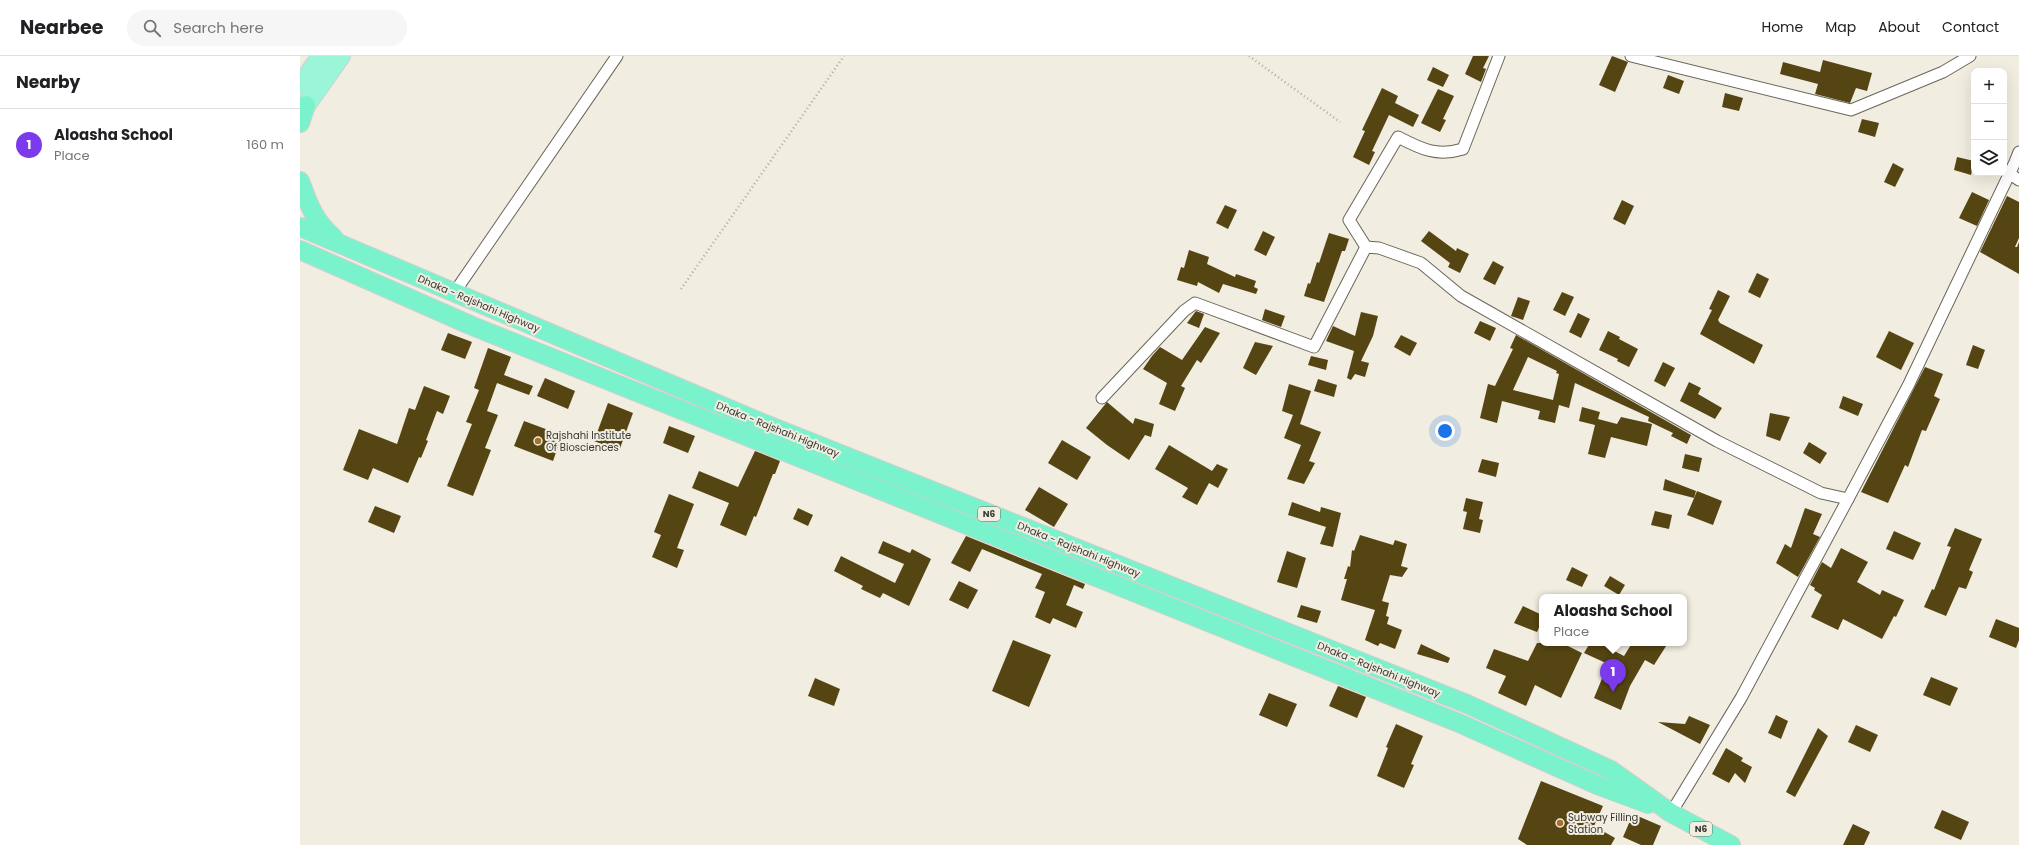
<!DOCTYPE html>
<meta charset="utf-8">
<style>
body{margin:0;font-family:Poppins,sans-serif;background:#f6f6f6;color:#202124}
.controls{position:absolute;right:12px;top:12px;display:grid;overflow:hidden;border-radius:8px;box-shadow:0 4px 16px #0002}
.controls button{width:36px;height:36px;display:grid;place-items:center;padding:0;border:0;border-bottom:1px solid #e0e0e0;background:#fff;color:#202124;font:20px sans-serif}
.you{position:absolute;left:1145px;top:375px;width:14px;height:14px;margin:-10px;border:3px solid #fff;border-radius:50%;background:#1a73e8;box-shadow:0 0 0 6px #1a73e833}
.badge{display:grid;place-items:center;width:26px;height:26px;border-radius:50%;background:#7c3aed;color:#fff;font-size:13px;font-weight:700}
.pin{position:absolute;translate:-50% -33px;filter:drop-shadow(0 1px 2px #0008)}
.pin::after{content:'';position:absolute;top:21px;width:14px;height:12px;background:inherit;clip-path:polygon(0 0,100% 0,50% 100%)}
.popup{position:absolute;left:1239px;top:538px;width:148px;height:52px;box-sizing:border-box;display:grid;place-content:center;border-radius:8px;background:#fff;filter:drop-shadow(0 1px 3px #0005);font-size:13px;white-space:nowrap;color:#757577}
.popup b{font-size:15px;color:#202124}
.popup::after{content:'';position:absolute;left:50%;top:100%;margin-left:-8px;border:8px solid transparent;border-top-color:#fff}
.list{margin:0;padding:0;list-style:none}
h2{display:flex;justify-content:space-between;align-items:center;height:52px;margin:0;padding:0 16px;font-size:17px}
h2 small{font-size:13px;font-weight:400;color:#757577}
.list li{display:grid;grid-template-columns:26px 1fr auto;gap:12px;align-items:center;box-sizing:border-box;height:72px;padding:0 16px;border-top:1px solid #e0e0e0}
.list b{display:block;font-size:15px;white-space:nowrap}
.list p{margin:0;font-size:13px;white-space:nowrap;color:#757577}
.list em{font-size:13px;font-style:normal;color:#757577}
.icon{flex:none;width:22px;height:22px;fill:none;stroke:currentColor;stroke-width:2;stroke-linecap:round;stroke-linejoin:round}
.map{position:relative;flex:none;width:1719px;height:789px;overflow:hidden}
header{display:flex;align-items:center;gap:24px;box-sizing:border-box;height:56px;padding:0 20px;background:#fff;border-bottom:1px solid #e0e0e0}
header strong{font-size:19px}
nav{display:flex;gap:22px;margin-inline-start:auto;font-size:14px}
.search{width:280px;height:36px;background:#f6f6f6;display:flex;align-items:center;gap:10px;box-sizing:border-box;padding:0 14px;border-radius:22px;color:#757577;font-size:15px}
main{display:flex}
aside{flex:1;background:#fff}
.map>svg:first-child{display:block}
</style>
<header>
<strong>Nearbee</strong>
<div class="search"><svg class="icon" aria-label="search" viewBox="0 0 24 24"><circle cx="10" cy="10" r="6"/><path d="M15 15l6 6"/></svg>Search here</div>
<nav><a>Home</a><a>Map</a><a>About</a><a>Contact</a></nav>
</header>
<main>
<aside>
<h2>Nearby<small></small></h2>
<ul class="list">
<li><span class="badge">1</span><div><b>Aloasha School</b><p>Place</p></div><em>160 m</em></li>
</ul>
</aside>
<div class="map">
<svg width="1719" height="789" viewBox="0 0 1719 789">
<rect width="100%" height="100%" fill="#f1ede0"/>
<g fill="#554513" fill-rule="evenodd">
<polygon points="1173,0 1189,0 1183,12 1186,13 1181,26 1165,18"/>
<polygon points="1312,0 1328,6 1315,36 1299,29"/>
<polygon points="1523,4 1572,17 1567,35 1556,32 1550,47 1515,38 1518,28 1480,18 1483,6 1520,16"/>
<polygon points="1133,11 1149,19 1143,31 1127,24"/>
<polygon points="1368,19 1384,25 1379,38 1363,32"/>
<polygon points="1082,32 1098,40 1095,47 1119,59 1113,71 1089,59 1072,95 1075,96 1069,109 1053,101 1065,75 1062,74"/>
<polygon points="1138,33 1154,40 1143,63 1146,64 1140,76 1121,67"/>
<polygon points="1425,37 1443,42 1439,55 1422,51"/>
<polygon points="1562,63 1579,67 1575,81 1558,76"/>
<polygon points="1657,101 1674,105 1671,119 1654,114"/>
<polygon points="1593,107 1604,113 1595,131 1584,126"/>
<polygon points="1672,136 1689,144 1677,170 1659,162"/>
<polygon points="1707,140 1719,146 1719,182 1715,191 1717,191 1719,186 1719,218 1680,196"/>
<polygon points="1322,144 1334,150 1325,169 1313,163"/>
<polygon points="925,149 937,154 928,173 916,167"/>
<polygon points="963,175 975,181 966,200 954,194"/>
<polygon points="1129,175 1156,195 1157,192 1169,198 1160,217 1148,211 1150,207 1121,185"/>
<polygon points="1029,177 1049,183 1045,195 1042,195 1024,246 1004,240 1008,227 1010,228 1017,206 1019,207"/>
<polygon points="889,194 909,201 907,208 935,221 936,218 956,225 954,231 958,233 956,238 923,228 919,237 898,226 897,230 877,224 881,211 884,212"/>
<polygon points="1193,205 1204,211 1195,229 1183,223"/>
<polygon points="1457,217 1469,223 1460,242 1448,236"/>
<polygon points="1418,234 1430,240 1418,264 1420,267 1463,289 1454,308 1400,278 1412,254 1409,253"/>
<polygon points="1262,236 1274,241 1265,260 1253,254"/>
<polygon points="1218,241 1230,245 1223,264 1211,260"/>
<polygon points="965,253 985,260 981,271 962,264"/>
<polygon points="896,255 904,258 899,272 887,267"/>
<polygon points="1061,256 1078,260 1073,280 1061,305 1069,307 1065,321 1055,318 1051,324 1047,322 1054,295 1026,285 1033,270 1055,280"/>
<polygon points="1278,257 1290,263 1281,282 1269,276"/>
<polygon points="1180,265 1196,272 1190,285 1174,277"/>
<polygon points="905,271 920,277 901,307 897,304 881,330 885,332 875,355 859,348 867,327 843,313 852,300 860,291 882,304"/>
<polygon points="1308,275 1320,281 1319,283 1338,293 1329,311 1317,305 1318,303 1299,294"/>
<polygon points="1589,275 1614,287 1601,314 1576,301"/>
<polygon points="148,277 172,286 165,303 141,294"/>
<polygon points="1101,279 1117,287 1110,300 1094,291"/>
<path d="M1216,279L1391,379L1387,388L1371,380L1373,377L1348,365L1349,361L1275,327L1269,352L1259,349L1255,367L1238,363L1240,355L1202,345L1197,367L1180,362L1188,328L1195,330L1213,293L1210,292ZM1228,301L1257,315L1256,317L1259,318L1253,344L1213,334Z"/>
<polygon points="955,286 973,290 956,319 943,312"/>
<polygon points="1673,289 1685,294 1678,313 1666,309"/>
<polygon points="188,292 211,301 204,319 233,330 229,339 197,327 187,355 198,359 185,392 191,394 173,440 147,430 172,368 166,366 179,334 174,332"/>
<polygon points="1011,300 1028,304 1026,314 1008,309"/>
<polygon points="1363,306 1375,312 1365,331 1354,325"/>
<polygon points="1625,311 1643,318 1634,340 1640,343 1626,375 1622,374 1608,411 1605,409 1588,447 1561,436"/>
<polygon points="245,322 275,335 268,353 237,340"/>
<polygon points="1018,323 1037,329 1034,341 1014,335"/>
<polygon points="1389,326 1401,332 1398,338 1422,352 1415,363 1380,345"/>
<polygon points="989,328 1011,335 1000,368 1021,376 1009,405 1015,407 1004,428 987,423 1001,389 984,382 993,359 982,355"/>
<polygon points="124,330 150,340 143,358 137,355 126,384 128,385 121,402 119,401 108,427 73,412 68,424 43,414 59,373 97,388 109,352 115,354"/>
<polygon points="1543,340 1563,348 1558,360 1539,352"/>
<polygon points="807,346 833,368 835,362 854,368 851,381 845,379 829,404 807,389 786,372"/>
<polygon points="308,347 333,357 319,395 294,385"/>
<polygon points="1282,351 1300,356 1298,363 1317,368 1321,361 1352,368 1347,390 1311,381 1305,402 1288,398 1295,369 1279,365"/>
<polygon points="1470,357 1490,361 1480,385 1466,380"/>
<polygon points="224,365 262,379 253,405 214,390"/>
<polygon points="369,370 395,380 388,397 363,387"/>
<polygon points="762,384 791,401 777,424 748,407"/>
<polygon points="1509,386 1527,397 1520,408 1503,397"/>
<polygon points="869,389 912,415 917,408 928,413 918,432 909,427 897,449 882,441 888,432 855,413"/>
<polygon points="455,395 480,405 475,418 473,418 456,461 454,460 446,480 420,469 429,447 392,432 399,415 438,431"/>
<polygon points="1385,398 1402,402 1399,416 1382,412"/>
<polygon points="1182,403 1199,407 1196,421 1178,416"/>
<polygon points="1365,423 1396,435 1394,442 1363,434"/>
<polygon points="739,431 768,448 754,471 725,454"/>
<polygon points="1397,435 1422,445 1413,469 1387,459"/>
<polygon points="369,438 394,448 377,492 384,494 377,512 352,501 361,479 354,476"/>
<polygon points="1166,442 1183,446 1179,463 1183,464 1180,477 1163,473 1167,456 1163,455"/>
<polygon points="992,446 1020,456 1021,451 1041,457 1033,491 1020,488 1026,471 988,459"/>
<polygon points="75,450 101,460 94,477 68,466"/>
<polygon points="498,452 513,459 508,470 493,463"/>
<polygon points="1505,452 1522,458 1513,478 1520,481 1498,521 1476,507 1485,488 1491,492"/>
<polygon points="1355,455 1372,459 1369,473 1351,469"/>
<polygon points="1655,472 1682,483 1669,514 1673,516 1666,533 1659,531 1646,560 1624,551 1632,533 1634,534 1651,491 1647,490"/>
<polygon points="1594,475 1621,487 1613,504 1586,493"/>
<polygon points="1060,479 1093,489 1095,484 1107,488 1101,510 1108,512 1102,521 1090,519 1082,545 1089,547 1086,560 1089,561 1087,568 1102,574 1095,593 1080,587 1078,590 1065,584 1075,554 1041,544 1047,523 1044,523 1048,510 1050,511 1052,494 1054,495"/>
<polygon points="666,480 785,528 783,533 774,529 766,549 783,556 776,572 753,562 750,568 735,561 745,536 735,532 742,518 682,493 670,516 651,507"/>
<polygon points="583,485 610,497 612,493 631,503 609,550 583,537 580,542 561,533 563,530 534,515 541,500 595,527 604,508 578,497"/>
<polygon points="1541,492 1568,506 1557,526 1580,539 1582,534 1604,544 1596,561 1594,560 1582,583 1543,563 1538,574 1511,561 1522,539 1514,534 1515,532 1510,529 1522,506 1531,512"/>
<polygon points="987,495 1006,502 997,532 977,526"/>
<polygon points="1272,511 1288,519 1282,531 1266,524"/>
<polygon points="1310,520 1325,529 1319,539 1304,530"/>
<polygon points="659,525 678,534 668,553 649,544"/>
<polygon points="1001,549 1021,555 1017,567 997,561"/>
<polygon points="1223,550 1242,559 1242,565 1237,576 1214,567"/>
<polygon points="1696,563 1719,572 1719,584 1716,592 1689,581"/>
<polygon points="713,584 751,599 729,651 692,635"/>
<polygon points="1237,587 1262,587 1282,597 1261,642 1235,629 1226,650 1198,637 1206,620 1186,612 1194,593 1228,605"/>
<polygon points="1290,587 1299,587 1324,600 1332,587 1368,587 1354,609 1345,604 1330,630 1321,654 1294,642 1308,608 1284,597"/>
<polygon points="1121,588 1150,602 1148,607 1117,598"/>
<polygon points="1631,621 1658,632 1650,650 1623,639"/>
<polygon points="515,622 540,633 534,650 508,640"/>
<polygon points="1038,630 1066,641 1057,662 1029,650"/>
<polygon points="969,637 997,648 987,671 959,659"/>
<polygon points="1476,659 1488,665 1481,683 1468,677"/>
<polygon points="1389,660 1410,669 1400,688 1358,666 1385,668"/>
<polygon points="1096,668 1123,680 1111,708 1114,709 1104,732 1077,720 1088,692 1086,691"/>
<polygon points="1556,669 1578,679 1570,696 1548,686"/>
<polygon points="1518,672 1528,680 1495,741 1486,736"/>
<polygon points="1426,692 1443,702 1441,705 1452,711 1445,727 1435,717 1429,727 1412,718"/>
<polygon points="1241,725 1303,750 1294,770 1315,782 1311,789 1227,789 1218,783"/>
<polygon points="1642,754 1669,766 1661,784 1634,772"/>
<polygon points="1333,758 1361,770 1353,789 1341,789 1323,781"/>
<polygon points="1553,768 1570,776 1564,789 1543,789"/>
</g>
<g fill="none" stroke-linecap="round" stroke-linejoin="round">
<g stroke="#6a665b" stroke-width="13">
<g id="minor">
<polyline points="1331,0 1551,54 1643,16 1670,0"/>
<polyline points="1710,118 1719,124"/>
<path d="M1066,191L1049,164L1098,81C1121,93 1137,101 1163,93L1199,0"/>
<polyline points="154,237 317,0"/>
<polyline points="802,342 884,255 895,247 1014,291 1066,191 1079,192 1121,207 1161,240 1417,385 1521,437 1548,443 1608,330 1715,106 1719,96"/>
<polyline points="1371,757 1441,642 1548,443"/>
</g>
</g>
<g stroke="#cfcfce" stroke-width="20">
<g id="primary">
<polyline points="0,29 21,0"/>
<polyline points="0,58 41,0"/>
</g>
</g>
<g stroke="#cfcfce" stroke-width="20">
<g id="trunk">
<polyline points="0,67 6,49"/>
<path d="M0,125C9,149 14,165 34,182"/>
<polyline points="0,171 460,366 1167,648 1311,714 1371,757 1431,789"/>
<polyline points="0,194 170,269 1159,667 1297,729 1348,748"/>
</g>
</g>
<g stroke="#aeaba1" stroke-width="2.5" stroke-dasharray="1 3" stroke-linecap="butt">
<polyline points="949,0 1040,66"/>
<polyline points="381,233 544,0"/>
</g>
<use href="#minor" stroke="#fff" stroke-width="11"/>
<use href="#primary" stroke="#9bf6d9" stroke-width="18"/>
<use href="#trunk" stroke="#7af3cc" stroke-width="18"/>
</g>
<g fill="#a7712c" stroke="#f1ede0" stroke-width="1.5">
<circle cx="238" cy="385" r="4"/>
<circle cx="1260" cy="767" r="4"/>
</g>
<g text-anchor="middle" stroke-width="4" stroke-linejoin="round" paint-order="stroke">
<g fill="#f1ede0" stroke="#6f6d66" stroke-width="1">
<rect x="678" y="451" width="22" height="14" rx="3"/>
<rect x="1390" y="766" width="22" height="14" rx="3"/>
</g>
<g font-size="9" font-weight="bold" fill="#373631">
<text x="689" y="461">N6</text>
<text x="1401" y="776">N6</text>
</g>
<g font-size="10" fill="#373631" stroke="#f1ede0">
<text transform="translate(179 247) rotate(23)" y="4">Dhaka - Rajshahi Highway</text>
<text transform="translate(478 373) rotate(22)" y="4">Dhaka - Rajshahi Highway</text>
<text transform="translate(779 493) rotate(22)" y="4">Dhaka - Rajshahi Highway</text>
<text transform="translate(1079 613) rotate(22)" y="4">Dhaka - Rajshahi Highway</text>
</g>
<g font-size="10" fill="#373631" stroke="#f1ede0" text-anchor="start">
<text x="246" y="383">Rajshahi Institute<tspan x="246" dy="12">Of Biosciences</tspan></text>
<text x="1268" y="765">Subway Filling<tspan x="1268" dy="12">Station</tspan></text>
</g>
</g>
</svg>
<div class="controls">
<button>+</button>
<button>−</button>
<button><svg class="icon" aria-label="layers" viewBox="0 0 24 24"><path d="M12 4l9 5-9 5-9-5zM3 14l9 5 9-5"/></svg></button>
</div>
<div class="you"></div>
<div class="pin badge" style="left:1313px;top:636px">1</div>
<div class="popup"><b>Aloasha School</b>Place</div>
</div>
</main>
